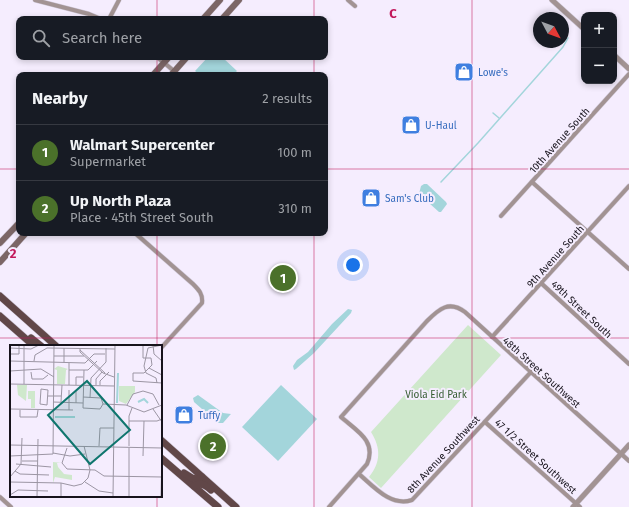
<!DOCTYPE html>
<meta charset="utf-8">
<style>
body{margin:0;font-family:"Fira Sans",sans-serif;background:#20242c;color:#f1f3f6}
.controls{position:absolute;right:12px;top:12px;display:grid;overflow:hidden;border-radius:8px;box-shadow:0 2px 6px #0003}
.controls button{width:36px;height:36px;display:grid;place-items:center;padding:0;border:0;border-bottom:1px solid #363941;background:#171b24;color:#f1f3f6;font:20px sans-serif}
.compass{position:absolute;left:533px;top:12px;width:36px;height:36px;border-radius:50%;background:#171b24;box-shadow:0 2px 6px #0003;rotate:131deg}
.you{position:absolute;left:353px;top:265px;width:14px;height:14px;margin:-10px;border:3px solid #fff;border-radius:50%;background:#1a73e8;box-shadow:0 0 0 6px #1a73e833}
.badge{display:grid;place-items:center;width:26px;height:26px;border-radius:50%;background:#4b712a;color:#fff;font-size:13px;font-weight:700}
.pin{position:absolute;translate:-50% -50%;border:2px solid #fff;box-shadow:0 1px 4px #0006}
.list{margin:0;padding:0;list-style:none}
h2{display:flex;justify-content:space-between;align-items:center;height:52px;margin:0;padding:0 16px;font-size:17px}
h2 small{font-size:13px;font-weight:400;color:#9ea1a6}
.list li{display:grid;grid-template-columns:26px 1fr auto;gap:12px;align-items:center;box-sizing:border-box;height:56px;padding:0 16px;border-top:1px solid #363941}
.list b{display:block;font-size:15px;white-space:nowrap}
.list p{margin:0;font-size:13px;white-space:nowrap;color:#9ea1a6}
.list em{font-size:13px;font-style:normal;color:#9ea1a6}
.icon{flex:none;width:22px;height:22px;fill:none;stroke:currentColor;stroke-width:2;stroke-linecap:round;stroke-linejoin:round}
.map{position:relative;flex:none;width:629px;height:507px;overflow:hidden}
.search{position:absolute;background:#171b24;box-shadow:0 2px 6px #0003;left:16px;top:16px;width:312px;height:44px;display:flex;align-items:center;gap:10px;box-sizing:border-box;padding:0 14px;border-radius:8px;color:#9ea1a6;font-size:15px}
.panel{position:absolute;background:#171b24;box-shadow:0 2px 6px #0003;left:16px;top:72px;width:312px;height:164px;border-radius:8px}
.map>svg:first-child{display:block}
</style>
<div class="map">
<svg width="629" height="507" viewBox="0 0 629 507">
<rect width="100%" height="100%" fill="#f5edfe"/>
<path fill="#cfe8cc" d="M468,325L501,355L381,488L369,477C381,462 381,448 371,432Z"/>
<g fill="#a3d5db">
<polygon points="208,57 222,57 237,71 233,75 200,75 195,71"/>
<polygon points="424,184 427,184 446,202 447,204 441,212 439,212 419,194 421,186"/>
<polygon points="348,309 352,310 351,313 314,353 296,369 294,370 293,366 297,360 308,352 332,324"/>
<polygon points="281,385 317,419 278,461 242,427"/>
<polygon points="198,395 223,413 231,414 230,415 223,423 218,423 194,402 193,398"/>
</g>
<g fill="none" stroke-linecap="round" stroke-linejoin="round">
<g stroke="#a3d5db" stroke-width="1.5">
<polyline points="493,113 499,118"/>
<polyline points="441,182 478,143 563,47 568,38"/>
</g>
<g stroke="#d1cada" stroke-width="5">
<g id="minor">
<polyline points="35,0 89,14 101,19"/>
<polyline points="348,0 355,6"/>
<polyline points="109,19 119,0"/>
<polyline points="157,57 174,71"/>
<polyline points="532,182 629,269"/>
<polyline points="501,216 629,74"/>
<path d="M135,233L193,284C199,290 203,294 202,303L161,348"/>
<polyline points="541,283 629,364"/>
<polyline points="492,337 629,186"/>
<polyline points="485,422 580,507"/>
<path d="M359,474C374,487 391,507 412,500L531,372"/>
<polyline points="0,497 11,507"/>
<path d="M329,507L367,464C377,441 357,431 341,417L427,321C439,309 449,300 465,312L629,461"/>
</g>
</g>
<g stroke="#d1cada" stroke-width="6">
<g id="tertiary">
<polyline points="552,0 584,29"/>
<polyline points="614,55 629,69"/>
<polyline points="573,507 629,445"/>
</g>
</g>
<g stroke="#d1cada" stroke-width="7">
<g id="secondary">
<polyline points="203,19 220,0"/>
<polyline points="222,19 239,0"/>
<polyline points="153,75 169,57"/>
<polyline points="171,75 187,57"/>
<polyline points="0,243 19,223"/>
<polyline points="0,262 26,233"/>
</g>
</g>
<g stroke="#d1cada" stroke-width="8">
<g id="primary">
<polyline points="0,296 56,346"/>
<polyline points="0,316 34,346"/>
<polyline points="31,338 41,346"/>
<polyline points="161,440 236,507"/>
<polyline points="161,458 218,507"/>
<polyline points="184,473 192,478 197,479 202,477"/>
<path d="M194,486C200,482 206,485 211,490"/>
</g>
</g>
<use href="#minor" stroke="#a29393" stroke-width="4"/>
<use href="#tertiary" stroke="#a29393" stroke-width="5"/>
<use href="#secondary" stroke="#7c6666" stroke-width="6"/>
<use href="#primary" stroke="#614748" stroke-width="7"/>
</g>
<path fill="none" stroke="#c2185b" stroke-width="1" stroke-opacity="0.55" d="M157,0V19M314,0V19M472,0V507M157,57V75M314,57V75M0,169H19M325,169H629M157,233V346M314,233V507M0,338H629M157,496V507"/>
<defs>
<g id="shop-square" transform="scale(1)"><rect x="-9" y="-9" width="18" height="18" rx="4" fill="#3f7fe0" stroke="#f5edfe"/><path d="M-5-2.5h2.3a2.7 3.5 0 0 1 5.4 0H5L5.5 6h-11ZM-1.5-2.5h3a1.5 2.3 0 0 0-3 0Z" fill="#fff"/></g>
</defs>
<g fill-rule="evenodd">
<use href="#shop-square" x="464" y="72"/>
<use href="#shop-square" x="411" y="125"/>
<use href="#shop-square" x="371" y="198"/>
<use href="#shop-square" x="184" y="415"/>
</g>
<g text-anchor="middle" stroke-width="4" stroke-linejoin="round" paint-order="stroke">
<g font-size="10" fill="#366cbe" stroke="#f5edfe" text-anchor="start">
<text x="478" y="76">Lowe's</text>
<text x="425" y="129">U-Haul</text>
<text x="385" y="202">Sam's Club</text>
<text x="198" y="419">Tuffy</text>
</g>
<g font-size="10" fill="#17131c" stroke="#f5edfe">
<text transform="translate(559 140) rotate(-48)" y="4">10th Avenue South</text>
<text transform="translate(555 256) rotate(-48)" y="4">9th Avenue South</text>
<text transform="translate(582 309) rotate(43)" y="4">49th Street South</text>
<text transform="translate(542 372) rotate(42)" y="4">48th Street Southwest</text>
<text transform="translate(443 454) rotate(-47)" y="4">8th Avenue Southwest</text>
<text transform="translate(536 456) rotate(42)" y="4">47 1/2 Street Southwest</text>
</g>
<g font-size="10" fill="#355c31" stroke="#f5edfe">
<text x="436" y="398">Viola Eid Park</text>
</g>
</g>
<g transform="translate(10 345)">
<rect width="152" height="152" fill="#f5edfe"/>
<path d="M48,21L58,24L56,25L55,39H47V25L44,24ZM7,40H17L16,56L8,50ZM109,41H125V47L116,59L109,56ZM18,46H25V63H21V54H18ZM43,117L52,118H47L48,122L54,129L62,130V135L45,132L43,138Z" fill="#cfe8cc"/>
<path fill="none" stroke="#a3d5db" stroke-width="2" d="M128,57L134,54L138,58M107,58L108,28M45,72H65"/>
<path fill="none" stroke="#9c96a4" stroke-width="1" d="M133,0V13H141L142,20L134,28H123V36L152,38M143,0L144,9L152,16M0,3L21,4L29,0M70,3V7L93,28L104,32M70,5L95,28M0,9H9V0M44,11H74M0,16L75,18L84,9H95M24,16L25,10L37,3L105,4M54,18V3M139,23L152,30M59,25H78L87,16M74,25L73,63L90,64L93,59M0,26L31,24L44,32M21,27L22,34H33L38,30M147,38L146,33L136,28L134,21L138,3L152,0M0,39L104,41M14,39V0M59,40V18M66,40V32H73M86,40V34L92,27M90,40V36L99,27M31,44L38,45L37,60L30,59ZM38,51H51M73,52L91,53L93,59M80,53L81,33L96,17V3M43,57L73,58M51,57L52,40M66,58V45M93,59L116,60L134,67L152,60M117,60L123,49L133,46L143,49L149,60M0,64L63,65M143,64L152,77M10,65V72H27L28,65M59,65V45M119,76H147L152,74M0,100L152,103M89,101L90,83H104M119,101V71L122,63M57,103L52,118L57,124L85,125L94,131L152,132M43,108L60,111L75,109M0,111L43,109L44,0M133,111L134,76M12,116H28M6,119L41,122M5,126L10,129L39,130M0,132L11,119L12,93M0,137L51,138L64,141L72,139L78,133L80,125L74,101M75,137L89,146L103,148M0,150L8,145L38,146M27,152L28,94M51,152V138M103,152L105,0M119,152V103M151,152L152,109"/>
<path fill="#0f766e" fill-opacity="0.15" stroke="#0f766e" stroke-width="2" d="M77,36L120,85L80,119L38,70Z"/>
<rect width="152" height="152" fill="none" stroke="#17131c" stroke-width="2"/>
</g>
<g font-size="13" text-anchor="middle" font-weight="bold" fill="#c2185b" stroke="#f5edfe" stroke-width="4" stroke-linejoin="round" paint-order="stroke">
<text x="393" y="18">C</text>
<text x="13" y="258">2</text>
</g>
</svg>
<div class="controls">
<button>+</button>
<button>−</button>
</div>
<svg class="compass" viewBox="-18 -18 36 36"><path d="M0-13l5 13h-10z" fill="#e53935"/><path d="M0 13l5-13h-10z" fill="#9ea1a6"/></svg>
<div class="you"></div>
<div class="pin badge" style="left:283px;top:278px">1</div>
<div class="pin badge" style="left:213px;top:446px">2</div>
<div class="search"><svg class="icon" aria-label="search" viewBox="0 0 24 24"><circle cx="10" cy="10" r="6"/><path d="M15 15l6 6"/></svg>Search here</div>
<section class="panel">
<h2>Nearby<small>2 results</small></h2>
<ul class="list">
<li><span class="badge">1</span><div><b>Walmart Supercenter</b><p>Supermarket</p></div><em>100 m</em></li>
<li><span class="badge">2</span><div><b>Up North Plaza</b><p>Place · 45th Street South</p></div><em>310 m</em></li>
</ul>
</section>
</div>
